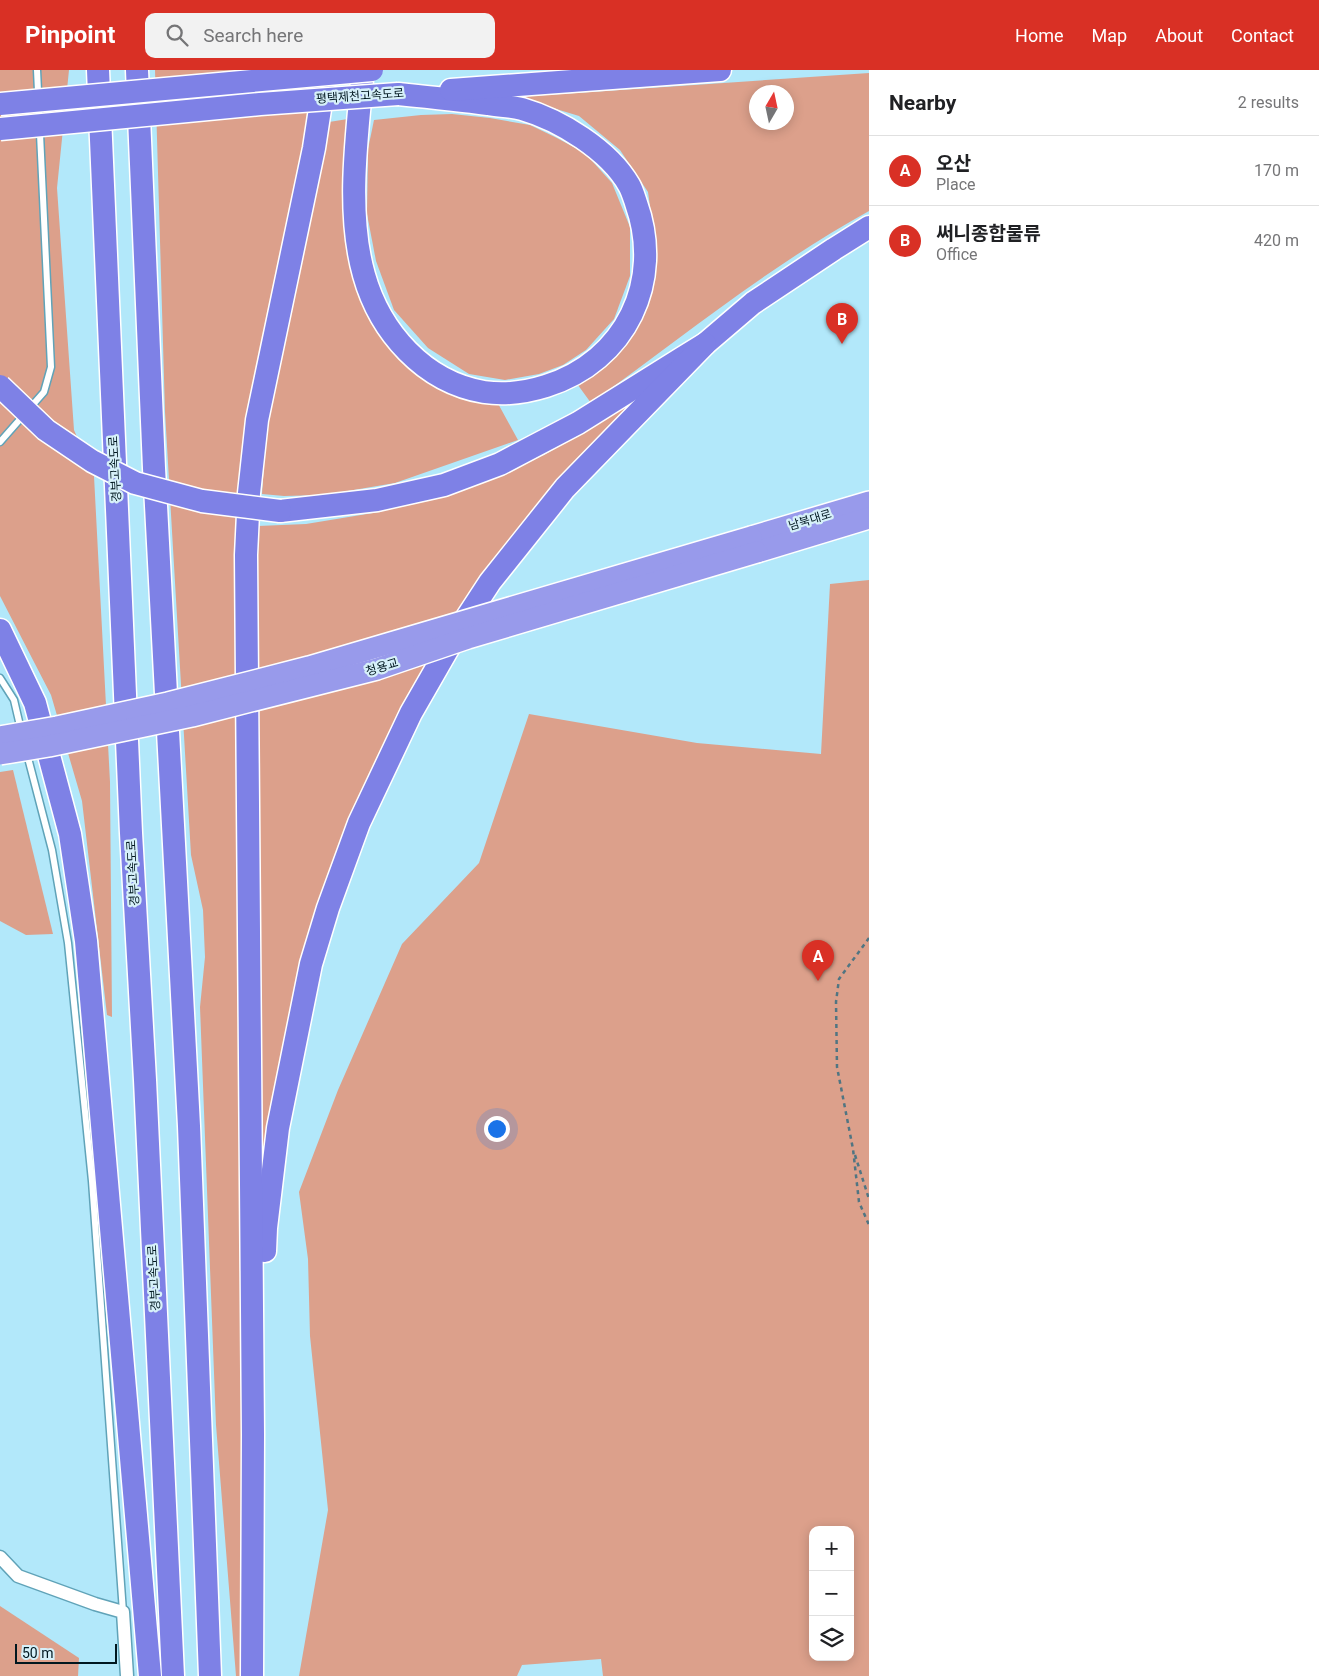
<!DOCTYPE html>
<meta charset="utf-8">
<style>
body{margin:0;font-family:Roboto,"Noto Sans KR",sans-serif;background:#f2f2f2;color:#202124}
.controls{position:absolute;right:15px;bottom:15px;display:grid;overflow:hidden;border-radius:10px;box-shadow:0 2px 12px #0003}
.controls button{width:45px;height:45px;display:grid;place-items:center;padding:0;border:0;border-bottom:1px solid #e0e0e0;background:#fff;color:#202124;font:25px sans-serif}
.compass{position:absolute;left:749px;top:15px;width:45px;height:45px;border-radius:50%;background:#fff;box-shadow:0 2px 12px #0003;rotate:9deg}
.scale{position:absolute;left:15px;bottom:12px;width:102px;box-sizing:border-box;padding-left:5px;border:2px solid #00171f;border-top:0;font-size:14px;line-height:18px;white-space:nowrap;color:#00171f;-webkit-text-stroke:4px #d6f0f9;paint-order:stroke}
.you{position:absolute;left:496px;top:1058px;width:18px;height:18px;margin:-12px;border:4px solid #fff;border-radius:50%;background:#1a73e8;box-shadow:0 0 0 8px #1a73e833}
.badge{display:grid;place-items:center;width:32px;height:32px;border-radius:50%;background:#d93025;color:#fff;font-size:16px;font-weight:700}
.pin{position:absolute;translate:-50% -41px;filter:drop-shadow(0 1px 2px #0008)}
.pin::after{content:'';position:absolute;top:26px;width:18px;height:15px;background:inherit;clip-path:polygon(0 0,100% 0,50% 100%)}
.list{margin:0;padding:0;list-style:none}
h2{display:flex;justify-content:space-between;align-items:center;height:65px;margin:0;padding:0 20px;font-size:21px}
h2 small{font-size:16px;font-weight:400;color:#757577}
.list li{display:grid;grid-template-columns:32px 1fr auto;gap:15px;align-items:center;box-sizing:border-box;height:70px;padding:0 20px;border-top:1px solid #e0e0e0}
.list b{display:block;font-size:19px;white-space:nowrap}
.list p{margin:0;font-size:16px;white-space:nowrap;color:#757577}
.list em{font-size:16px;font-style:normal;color:#757577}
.icon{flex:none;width:28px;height:28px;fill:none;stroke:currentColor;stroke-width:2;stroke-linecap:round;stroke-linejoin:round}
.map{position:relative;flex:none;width:869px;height:1606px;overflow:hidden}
header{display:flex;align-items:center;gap:30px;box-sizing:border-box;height:70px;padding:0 25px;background:#d93025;color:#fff}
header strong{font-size:24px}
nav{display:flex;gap:28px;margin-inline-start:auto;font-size:18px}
.search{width:350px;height:45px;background:#f2f2f2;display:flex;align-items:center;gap:12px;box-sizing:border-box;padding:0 18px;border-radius:10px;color:#757577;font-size:19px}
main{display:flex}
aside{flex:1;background:#fff}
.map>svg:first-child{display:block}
</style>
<header>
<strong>Pinpoint</strong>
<div class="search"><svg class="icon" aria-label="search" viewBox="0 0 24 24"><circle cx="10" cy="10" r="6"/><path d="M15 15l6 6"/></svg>Search here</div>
<nav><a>Home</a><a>Map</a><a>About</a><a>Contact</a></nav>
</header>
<main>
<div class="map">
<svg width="869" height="1606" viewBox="0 0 869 1606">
<rect width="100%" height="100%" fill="#b2e8fa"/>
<g fill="#dca08b" fill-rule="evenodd">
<polygon points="0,0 69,0 57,118 74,360 94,406 110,712 112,947 107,945 82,731 51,625 0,526"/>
<polygon points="155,0 317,0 307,75 285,161 261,285 242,1234 242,1606 236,1606 216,1355 200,937 205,887 203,840 191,785 165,342"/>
<path d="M869,3V141C771,195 682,267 591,333L575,311L616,284L645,244L657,187L648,122L620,80L579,46L517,27ZM756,22H786V52H756Z"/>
<polygon points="452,44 490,48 530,55 555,67 585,83 612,113 630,157 630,206 614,249 586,280 563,295 539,304 505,310 469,304 428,278 394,240 376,191 367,144 368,79 374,50 421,45"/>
<polygon points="354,48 355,192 404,289 495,328 518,370 395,413 324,425 284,426 262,424 267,348 329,52"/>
<polygon points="624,338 630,338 489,499 304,889 279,997 265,1074 262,1078 256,530 258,456 306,454 379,442 461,418 544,385"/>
<path d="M869,510V1606H603L601,1589L522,1595L517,1606H299L328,1440L310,1266L308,1189L299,1122L338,1020L402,874L479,793L529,644L697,673L821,684L830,514ZM813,1460H850V1587H813Z"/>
<polygon points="13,700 53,864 26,865 0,851 0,702"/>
<polygon points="0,1536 79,1588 78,1606 0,1606"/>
</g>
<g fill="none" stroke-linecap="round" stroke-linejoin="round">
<g stroke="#60a3b8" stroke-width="9">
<g id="service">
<polyline points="0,372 44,322 51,297 37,0"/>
<polyline points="0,608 14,630 21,660"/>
<polyline points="27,684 52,780 68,873 92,1111 123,1542"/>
</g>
</g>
<g stroke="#60a3b8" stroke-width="15">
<polyline id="minor" points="0,1487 18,1506 95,1534 123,1542 127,1606"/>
</g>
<g stroke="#fff" stroke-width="24">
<g id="trunk">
<polyline points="751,467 869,432"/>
<polyline points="757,482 869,448"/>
</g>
</g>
<g stroke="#fff" stroke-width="25">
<g id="motorway">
<polyline points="98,0 131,763 145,1010 173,1606"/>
<polyline points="137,0 154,398 189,1056 210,1606"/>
<path d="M363,0C357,65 346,142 364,205C380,262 424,312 484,322C504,325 527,322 546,316C626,291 664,211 636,133C634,127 632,120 629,115C609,80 560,50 522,39C511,36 499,36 488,34C458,30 428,27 398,24"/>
<polyline points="451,20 720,0"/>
<polyline points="280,441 377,430 444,415 500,394 578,353 682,288 705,274 753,233 834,179 869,157"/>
<polyline points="0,560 35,633 70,764 86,871 150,1606"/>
<polyline points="265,1181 266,1158 278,1058 311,894 328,838 359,753 411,643 458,561 490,512 565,418 705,274"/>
<polyline points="252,1606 253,1364 246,485 249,423 257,350 314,78 326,0"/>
</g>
</g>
<g stroke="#507582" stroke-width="2.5" stroke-dasharray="4 4" stroke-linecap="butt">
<polyline points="869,868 839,909 836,932 837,997 853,1079 859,1132 869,1155"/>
<polyline points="855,1085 869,1129"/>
</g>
<use href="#service" stroke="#fff" stroke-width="6"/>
<use href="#minor" stroke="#fff" stroke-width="12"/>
<use href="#trunk" stroke="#989aeb" stroke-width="21"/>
<use href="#motorway" stroke="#7e81e6" stroke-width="22"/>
<g stroke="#fff" stroke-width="24" stroke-linecap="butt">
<g id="trunk-bridge">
<polyline points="0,667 57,657 168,633 309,597 751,467"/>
<polyline points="0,684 49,676 192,646 377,599 468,568 757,482"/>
</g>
</g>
<g stroke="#fff" stroke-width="25" stroke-linecap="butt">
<g id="motorway-bridge">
<polyline points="0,34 372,0"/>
<polyline points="0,59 260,34 398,24"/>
<polyline points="0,316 46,360 92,391 135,413 202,431 280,441"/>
</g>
</g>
<use href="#trunk-bridge" stroke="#989aeb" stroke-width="21"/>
<use href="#motorway-bridge" stroke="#7e81e6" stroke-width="22"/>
</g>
<g text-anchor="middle" stroke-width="4.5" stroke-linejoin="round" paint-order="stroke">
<g font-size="12" fill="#00171f" stroke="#d6f0f9">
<text transform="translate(360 26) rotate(-4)" y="4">평택제천고속도로</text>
<text transform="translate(115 399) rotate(-93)" y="4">경부고속도로</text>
<text transform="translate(810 450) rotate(-17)" y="4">남북대로</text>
<text transform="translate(382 597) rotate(-17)" y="4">청용교</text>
<text transform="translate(133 803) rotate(-93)" y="4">경부고속도로</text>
<text transform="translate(154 1208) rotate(-93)" y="4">경부고속도로</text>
</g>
</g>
</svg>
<div class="controls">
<button>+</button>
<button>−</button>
<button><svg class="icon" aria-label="layers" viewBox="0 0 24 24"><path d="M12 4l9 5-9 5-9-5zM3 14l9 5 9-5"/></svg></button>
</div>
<svg class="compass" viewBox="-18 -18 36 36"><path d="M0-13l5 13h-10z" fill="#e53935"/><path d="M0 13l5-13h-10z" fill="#757577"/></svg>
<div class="scale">50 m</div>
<div class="you"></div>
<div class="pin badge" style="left:818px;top:911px">A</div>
<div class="pin badge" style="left:842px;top:274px">B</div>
</div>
<aside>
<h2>Nearby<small>2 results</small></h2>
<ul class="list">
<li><span class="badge">A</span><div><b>오산</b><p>Place</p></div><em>170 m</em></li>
<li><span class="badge">B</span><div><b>써니종합물류</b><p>Office</p></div><em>420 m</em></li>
</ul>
</aside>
</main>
